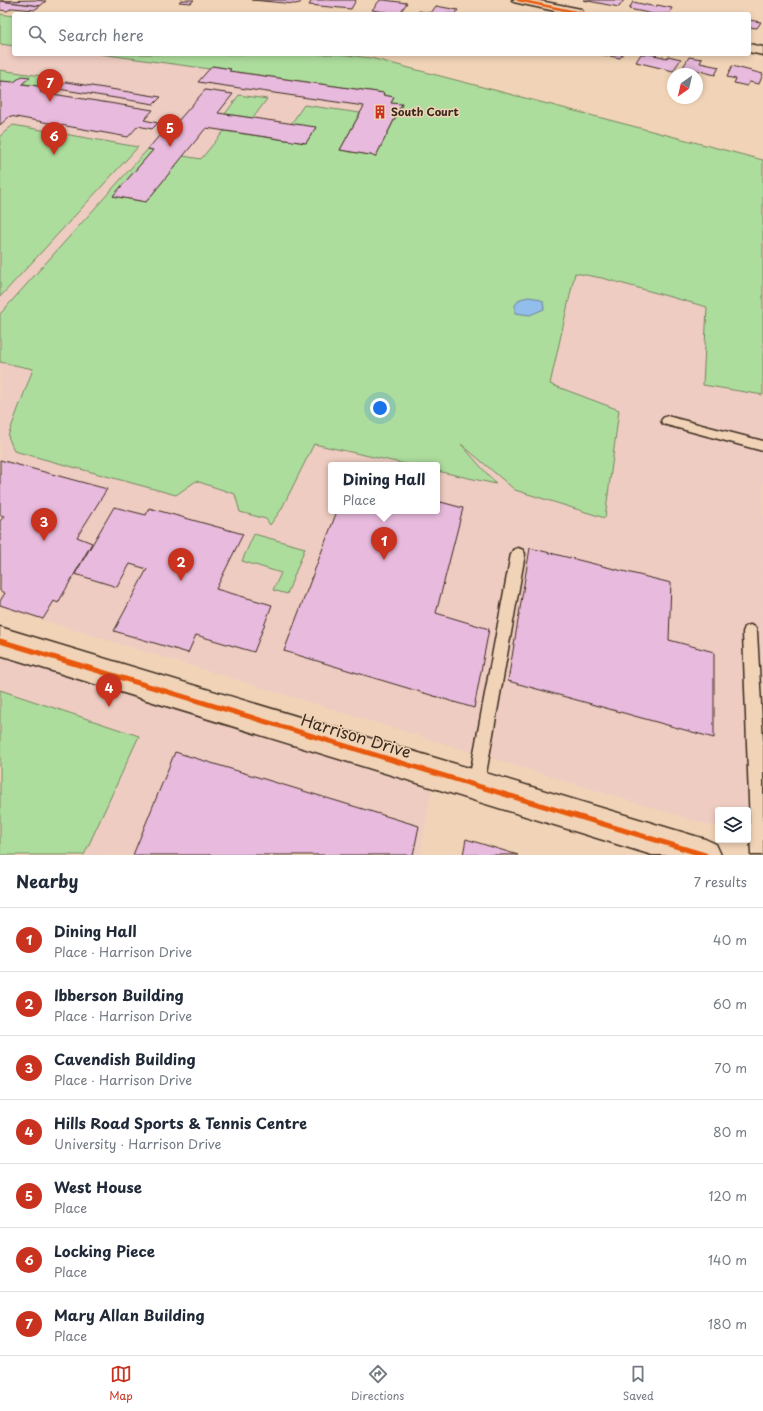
<!DOCTYPE html>
<meta charset="utf-8">
<style>
body{margin:0;font-family:"Playpen Sans",sans-serif;background:#f6f6f7;color:#1f2937}
.controls{position:absolute;right:12px;bottom:12px;display:grid;overflow:hidden;border-radius:4px;box-shadow:0 2px 6px #0003}
.controls button{width:36px;height:36px;display:grid;place-items:center;padding:0;border:0;border-bottom:1px solid #e0e1e3;background:#fff;color:#1f2937;font:20px sans-serif}
.compass{position:absolute;left:667px;top:68px;width:36px;height:36px;border-radius:50%;background:#fff;box-shadow:0 2px 6px #0003;rotate:214deg}
.you{position:absolute;left:380px;top:408px;width:14px;height:14px;margin:-10px;border:3px solid #fff;border-radius:50%;background:#1a73e8;box-shadow:0 0 0 6px #1a73e833}
.badge{display:grid;place-items:center;width:26px;height:26px;border-radius:50%;background:#c8321e;color:#fff;font-size:13px;font-weight:700}
.pin{position:absolute;translate:-50% -33px;filter:drop-shadow(0 1px 2px #0008)}
.pin::after{content:'';position:absolute;top:21px;width:14px;height:12px;background:inherit;clip-path:polygon(0 0,100% 0,50% 100%)}
.popup{position:absolute;left:328px;top:462px;width:112px;height:52px;box-sizing:border-box;display:grid;place-content:center;border-radius:4px;background:#fff;filter:drop-shadow(0 1px 3px #0005);font-size:13px;white-space:nowrap;color:#747a83}
.popup b{font-size:15px;color:#1f2937}
.popup::after{content:'';position:absolute;left:50%;top:100%;margin-left:-8px;border:8px solid transparent;border-top-color:#fff}
.list{margin:0;padding:0;list-style:none}
h2{display:flex;justify-content:space-between;align-items:center;height:52px;margin:0;padding:0 16px;font-size:17px}
h2 small{font-size:13px;font-weight:400;color:#747a83}
.list li{display:grid;grid-template-columns:26px 1fr auto;gap:12px;align-items:center;box-sizing:border-box;height:64px;padding:0 16px;border-top:1px solid #e0e1e3}
.list b{display:block;font-size:15px;white-space:nowrap}
.list p{margin:0;font-size:13px;white-space:nowrap;color:#747a83}
.list em{font-size:13px;font-style:normal;color:#747a83}
.icon{flex:none;width:22px;height:22px;fill:none;stroke:currentColor;stroke-width:2;stroke-linecap:round;stroke-linejoin:round}
.map{position:relative;flex:none;width:763px;height:855px;overflow:hidden}
.search{position:absolute;background:#fff;box-shadow:0 2px 6px #0003;left:12px;right:12px;top:12px;height:44px;display:flex;align-items:center;gap:10px;box-sizing:border-box;padding:0 14px;border-radius:4px;color:#747a83;font-size:15px}
.sheet{height:500px;background:#fff}
nav{display:flex;justify-content:space-around;align-items:center;box-sizing:border-box;height:56px;border-top:1px solid #e0e1e3;background:#fff;font-size:11px;color:#747a83}
nav a{display:grid;justify-items:center;gap:2px}
nav .on{color:#c8321e}
.map>svg:first-child{display:block}
</style>
<div class="map">
<svg width="763" height="855" viewBox="0 0 763 855">
<rect width="100%" height="100%" fill="#f1d4b7"/>
<filter id="ink" filterUnits="userSpaceOnUse"><feTurbulence type="fractalNoise" baseFrequency=".025" numOctaves="2"/><feDisplacementMap in="SourceGraphic" scale="8" xChannelSelector="R" yChannelSelector="G"/><feConvolveMatrix kernelMatrix="1 2 1 2 8 2 1 2 1" color-interpolation-filters="sRGB"/></filter>
<g filter="url(#ink)">
<g fill="#eeccc2" fill-rule="evenodd">
<path d="M0,14L14,16V54H338L371,58L763,160V842L748,838V810H718V828L0,607ZM331,465H437V511H331Z"/>
<polygon points="0,641 435,772 420,855 0,855"/>
</g>
<g fill="#addd9d" stroke="#74845e">
<polygon points="0,14 14,16 14,46 0,44"/>
<polygon points="100,54 338,54 371,58 763,160 763,395 703,385 707,307 602,278 575,273 550,384 619,410 605,518 515,490 461,444 496,484 437,471 437,465 410,465 314,444 281,510 270,525 266,519 240,512 235,494 196,481 176,495 14,451 8,436 33,369 0,362 0,314 148,149 153,150 113,196 146,202 183,156 201,159 224,131 306,143 316,128 291,124 304,105 360,113 340,150 376,156 402,105 391,103 394,97 383,95 384,93 229,71 231,69 213,66 210,69"/>
<polygon points="0,70 49,77 39,86 0,81"/>
<polygon points="239,95 267,99 253,118 225,114"/>
<polygon points="13,125 138,147 0,297 0,136"/>
<polygon points="254,534 305,548 287,594 273,590 281,573 242,561"/>
<polygon points="0,690 139,736 84,855 0,855"/>
</g>
<polygon fill="#91beeb" stroke="#6f8399" points="528,297 536,298 543,301 544,309 530,315 515,313 515,305 520,299"/>
<g fill="#e8badd" stroke="#3b2a1e">
<polygon points="34,0 46,1 40,6 0,1"/>
<polygon points="181,0 194,0 191,3 179,2"/>
<polygon points="252,0 302,0 300,3 295,4"/>
<polygon points="312,0 356,0 351,9 309,5"/>
<polygon points="380,0 384,0 407,3 399,14 372,10"/>
<polygon points="583,0 624,0 619,7"/>
<polygon points="0,1 40,6 34,10 12,8 7,11 0,10"/>
<polygon points="633,2 656,7 657,5 672,8 669,14 653,14 629,9"/>
<polygon points="436,6 458,10 455,14 416,14 419,11 431,13"/>
<polygon points="749,20 761,22 757,28 749,27"/>
<polygon points="599,54 623,54 620,58"/>
<polygon points="641,54 650,54 667,58 668,56 681,59 673,71 636,62"/>
<polygon points="689,57 702,59 700,63 719,67 715,75 696,70 694,74 679,74"/>
<polygon points="212,66 231,69 229,71 384,93 383,95 394,97 391,103 402,104 376,156 340,150 364,106 198,82"/>
<polygon points="732,66 763,74 759,84 749,82 747,86 734,83 736,79 727,77"/>
<polygon points="22,76 30,77 22,84 45,87 40,92 153,110 144,120 158,123 152,129 138,126 128,137 10,116 0,125 0,81 14,82"/>
<polygon points="66,82 161,97 154,104 58,89"/>
<polygon points="205,90 233,94 218,113 316,127 306,143 206,128 146,202 113,196 153,150 148,149 159,136 164,137"/>
<polygon points="0,460 107,489 77,537 92,543 58,603 54,601 43,619 0,605 0,601 5,593 0,591 0,521 4,516 0,515"/>
<polygon points="437,501 463,508 436,613 489,629 474,708 284,651 337,511 437,511"/>
<polygon points="114,507 146,515 149,508 243,534 216,589 272,605 254,652 196,635 188,653 114,631 147,569 130,564 117,587 75,574"/>
<polygon points="530,548 671,583 669,640 714,652 714,738 508,681"/>
<polygon points="175,752 419,826 413,855 133,855"/>
<polygon points="466,839 518,855 463,855"/>
</g>
<g fill="none" stroke-linecap="round" stroke-linejoin="round">
<g stroke="#3b2a1e" stroke-width="3">
<g id="lane">
<polygon points="667,416 763,441 763,451 663,424 661,421 663,418"/>
<polygon points="518,548 523,550 525,554 484,785 482,791 476,793 470,791 468,785 511,554 513,550"/>
<polygon points="750,625 755,627 757,632 763,741 763,855 751,855 743,632 745,627"/>
</g>
</g>
<g stroke="#3b2a1e" stroke-width="3">
<g id="street">
<polygon points="512,0 535,0 581,9 583,12 582,14 569,14 518,3 514,2"/>
<polygon points="749,44 763,47 763,55 749,52"/>
<polygon points="0,627 705,839 716,844 721,855 652,855 0,655"/>
</g>
</g>
<use href="#lane" fill="#f1d4b7" fill-rule="evenodd"/>
<use href="#street" fill="#f1d4b7" fill-rule="evenodd"/>
<g stroke="#f1d4b7" stroke-width="4">
<polyline id="cycleway-far1" points="518,0 585,14"/>
</g>
<g stroke="#f1d4b7" stroke-width="8">
<polyline id="cycleway" points="0,641 705,855"/>
</g>
<use href="#cycleway-far1" stroke="#e8590c" stroke-width="2.5"/>
<use href="#cycleway" stroke="#e8590c" stroke-width="5"/>
</g>
</g>
<defs>
<g id="building-bare" transform="scale(1.08)"><path d="M-4-6H4V6H1V3H-1V6H-4ZM-2.5-4.3h1.7v1.8h-1.7ZM.8-4.3h1.7v1.8H.8ZM-2.5-1h1.7V.8h-1.7ZM.8-1h1.7V.8H.8Z" fill="#c8321e" stroke="#f1d4b7" stroke-width="2.5" paint-order="stroke"/></g>
</defs>
<g fill-rule="evenodd">
<use href="#building-bare" x="380" y="112"/>
</g>
<g text-anchor="middle" stroke-width="3" stroke-linejoin="round" paint-order="stroke">
<g font-size="11" font-weight="bold" fill="#3b2a1e" stroke="#f1d4b7" text-anchor="start">
<text x="391" y="116">South Court</text>
</g>
<g font-size="16" fill="#3b2a1e" stroke="#f1d4b7">
<text transform="translate(356 736) rotate(17)" y="6">Harrison Drive</text>
</g>
</g>
</svg>
<div class="controls">
<button><svg class="icon" aria-label="layers" viewBox="0 0 24 24"><path d="M12 4l9 5-9 5-9-5zM3 14l9 5 9-5"/></svg></button>
</div>
<svg class="compass" viewBox="-18 -18 36 36"><path d="M0-13l5 13h-10z" fill="#e53935"/><path d="M0 13l5-13h-10z" fill="#747a83"/></svg>
<div class="you"></div>
<div class="pin badge" style="left:384px;top:560px">1</div>
<div class="popup"><b>Dining Hall</b>Place</div>
<div class="pin badge" style="left:181px;top:581px">2</div>
<div class="pin badge" style="left:44px;top:541px">3</div>
<div class="pin badge" style="left:109px;top:707px">4</div>
<div class="pin badge" style="left:170px;top:147px">5</div>
<div class="pin badge" style="left:54px;top:155px">6</div>
<div class="pin badge" style="left:50px;top:102px">7</div>
<div class="search"><svg class="icon" aria-label="search" viewBox="0 0 24 24"><circle cx="10" cy="10" r="6"/><path d="M15 15l6 6"/></svg>Search here</div>
</div>
<section class="sheet">
<h2>Nearby<small>7 results</small></h2>
<ul class="list">
<li><span class="badge">1</span><div><b>Dining Hall</b><p>Place · Harrison Drive</p></div><em>40 m</em></li>
<li><span class="badge">2</span><div><b>Ibberson Building</b><p>Place · Harrison Drive</p></div><em>60 m</em></li>
<li><span class="badge">3</span><div><b>Cavendish Building</b><p>Place · Harrison Drive</p></div><em>70 m</em></li>
<li><span class="badge">4</span><div><b>Hills Road Sports &amp; Tennis Centre</b><p>University · Harrison Drive</p></div><em>80 m</em></li>
<li><span class="badge">5</span><div><b>West House</b><p>Place</p></div><em>120 m</em></li>
<li><span class="badge">6</span><div><b>Locking Piece</b><p>Place</p></div><em>140 m</em></li>
<li><span class="badge">7</span><div><b>Mary Allan Building</b><p>Place</p></div><em>180 m</em></li>
</ul>
</section>
<nav>
<a class="on"><svg class="icon" aria-label="map" viewBox="0 0 24 24"><path d="M3 6l6-2 6 2 6-2v14l-6 2-6-2-6 2zM9 4v14M15 6v14"/></svg>Map</a>
<a><svg class="icon" aria-label="directions" viewBox="0 0 24 24"><path d="M12 3l9 9-9 9-9-9zM9 14v-3h6M13 9l2 2-2 2"/></svg>Directions</a>
<a><svg class="icon" aria-label="saved" viewBox="0 0 24 24"><path d="M7 4h10v16l-5-4-5 4z"/></svg>Saved</a>
</nav>
